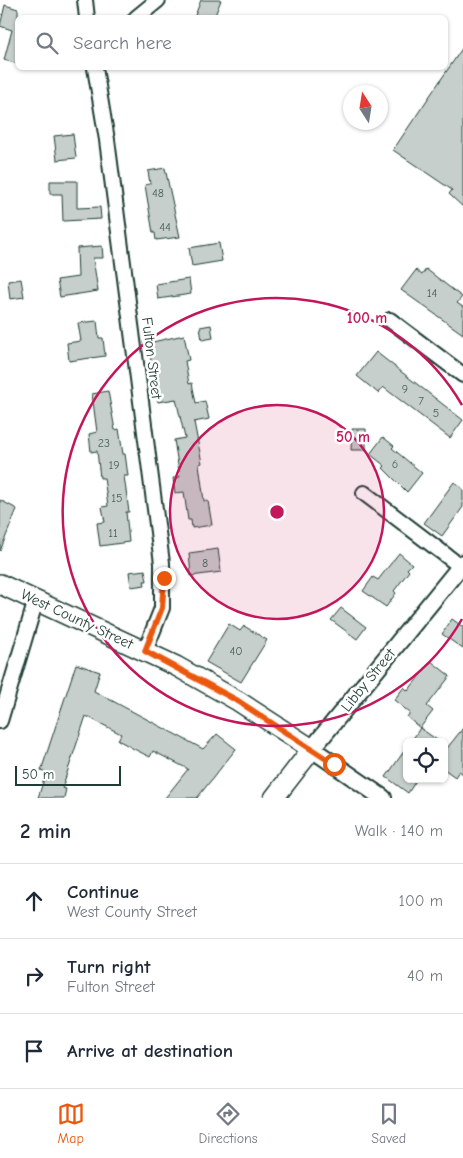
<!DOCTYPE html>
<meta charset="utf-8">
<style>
body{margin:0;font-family:"Comic Neue",sans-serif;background:#f2f2f3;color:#1f2937}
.controls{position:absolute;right:15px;bottom:15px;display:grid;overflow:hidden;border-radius:8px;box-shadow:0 1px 4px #0004}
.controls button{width:45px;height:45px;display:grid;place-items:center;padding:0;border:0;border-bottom:1px solid #e0e1e3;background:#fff;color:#1f2937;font:25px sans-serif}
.compass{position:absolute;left:343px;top:85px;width:45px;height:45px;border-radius:50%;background:#fff;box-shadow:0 1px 4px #0004;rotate:348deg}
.scale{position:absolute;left:15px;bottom:12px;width:106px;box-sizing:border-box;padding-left:5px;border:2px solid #1f3d34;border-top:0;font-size:14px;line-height:18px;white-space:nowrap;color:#1f3d34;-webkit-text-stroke:4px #fff;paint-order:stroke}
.stop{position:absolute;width:15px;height:15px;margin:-11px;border:4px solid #ea580c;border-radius:50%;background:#fff}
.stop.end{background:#ea580c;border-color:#fff;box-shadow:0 1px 5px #0008}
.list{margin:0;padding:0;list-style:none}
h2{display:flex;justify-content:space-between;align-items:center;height:65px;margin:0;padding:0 20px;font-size:21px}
h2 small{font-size:16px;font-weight:400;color:#747a83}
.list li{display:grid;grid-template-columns:32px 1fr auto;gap:15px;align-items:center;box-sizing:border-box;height:75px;padding:0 20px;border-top:1px solid #e0e1e3}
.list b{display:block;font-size:19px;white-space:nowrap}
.list p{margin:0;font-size:16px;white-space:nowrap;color:#747a83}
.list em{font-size:16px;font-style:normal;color:#747a83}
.icon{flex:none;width:28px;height:28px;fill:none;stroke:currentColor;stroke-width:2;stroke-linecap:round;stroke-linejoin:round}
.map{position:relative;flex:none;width:463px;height:798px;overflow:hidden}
.search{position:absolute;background:#fff;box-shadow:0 1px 4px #0004;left:15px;right:15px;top:15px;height:55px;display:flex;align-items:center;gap:12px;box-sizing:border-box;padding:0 18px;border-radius:8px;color:#747a83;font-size:19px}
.sheet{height:290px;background:#fff}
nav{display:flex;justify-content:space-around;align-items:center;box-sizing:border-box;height:70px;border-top:1px solid #e0e1e3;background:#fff;font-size:14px;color:#747a83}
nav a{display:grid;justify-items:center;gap:2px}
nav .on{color:#ea580c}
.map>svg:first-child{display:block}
</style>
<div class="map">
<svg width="463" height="798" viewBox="0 0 463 798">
<rect width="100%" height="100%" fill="#fff"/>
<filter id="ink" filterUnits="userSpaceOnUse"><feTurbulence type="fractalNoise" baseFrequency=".02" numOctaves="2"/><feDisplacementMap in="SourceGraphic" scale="10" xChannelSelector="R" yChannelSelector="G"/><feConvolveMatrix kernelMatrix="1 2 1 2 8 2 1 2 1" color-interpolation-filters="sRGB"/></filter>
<g filter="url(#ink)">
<g fill="#c7cfcc" stroke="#1f3d34">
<polygon points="201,0 221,0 214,18 194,18"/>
<polygon points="5,5 18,9 18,64 4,60 12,30 0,26"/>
<polygon points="463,47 463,207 449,194 452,190 393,150"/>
<polygon points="73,134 76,158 57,160 54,136"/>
<polygon points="165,168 180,237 156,240 155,233 153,233 145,185 150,184 148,171"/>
<polygon points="50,181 77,181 77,208 100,207 101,219 63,221 62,194 50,194"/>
<polygon points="219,243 222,261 192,266 189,248"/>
<polygon points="102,246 103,258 93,258 98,291 60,297 57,280 78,277 77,248"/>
<polygon points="426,269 462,297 457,303 463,307 463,334 401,290 416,270 422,275"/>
<polygon points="21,279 24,297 10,299 8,281"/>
<polygon points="189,279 191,294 158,299 156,284"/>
<polygon points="97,321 99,338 103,338 105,356 69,361 67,343 81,341 78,323"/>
<polygon points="211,325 213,338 202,340 200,327"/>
<polygon points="184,335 189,360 185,361 189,384 192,383 196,403 205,401 209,419 194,422 202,463 199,464 204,501 208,501 212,525 192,528 191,520 188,520 184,492 175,493 173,478 180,477 174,440 185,438 176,399 158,402 148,343"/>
<polygon points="376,352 463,420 450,438 383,387 378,393 357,376"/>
<polygon points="108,391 115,430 119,429 123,454 125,454 126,461 128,476 124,476 129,512 126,512 129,542 100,546 97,523 105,522 102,507 108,506 104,478 100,478 97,451 91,452 89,434 97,432 92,394"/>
<polygon points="352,429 366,429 366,450 351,450"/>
<polygon points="383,437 394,446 392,448 422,473 407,492 383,468 385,466 370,454"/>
<polygon points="454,482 463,489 463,507 442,536 424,523"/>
<polygon points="0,500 17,509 0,551"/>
<polygon points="218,549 221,572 191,576 189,553"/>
<polygon points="399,553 412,564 407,569 409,571 394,591 396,593 386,607 363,591 373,577 378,580"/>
<polygon points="145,570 147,581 144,581 145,585 131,587 129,572"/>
<polygon points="341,608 366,627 357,639 331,620"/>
<polygon points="452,619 463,627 463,649 442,634"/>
<polygon points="229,624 240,631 244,626 267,640 241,682 206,662"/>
<polygon points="431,661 450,676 427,706 433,711 420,728 407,717 410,713 394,700 404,687 408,691"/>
<polygon points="76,664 100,672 94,691 122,706 203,749 217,734 236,749 197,798 165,798 188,769 153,751 150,757 134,749 118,740 121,734 86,716 62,788 66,789 64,798 38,798 46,773 41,771"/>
<polygon points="420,728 440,742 411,742"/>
<polygon points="463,728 463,774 459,771 455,777 444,769 444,752"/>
<polygon points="407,747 407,779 417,779 408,793 386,777"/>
</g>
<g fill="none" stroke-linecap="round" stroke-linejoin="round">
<g stroke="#1f3d34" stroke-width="18">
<g id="minor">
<polyline points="85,0 87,18"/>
<polyline points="136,18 158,0"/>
<polyline points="95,68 107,140 162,563 162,608 145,651"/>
<polyline points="390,320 463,375"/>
<polyline points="364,493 460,566"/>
<polyline points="0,721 36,600"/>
</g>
</g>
<g stroke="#1f3d34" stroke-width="20">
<polyline id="tertiary" points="383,798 312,749 463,563"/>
</g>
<g stroke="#1f3d34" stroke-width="22">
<polyline id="secondary" points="0,584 176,666 238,701 312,749 274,798"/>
</g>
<use href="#minor" stroke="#fff" stroke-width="14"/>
<use href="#tertiary" stroke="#fff" stroke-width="16"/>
<use href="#secondary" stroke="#fff" stroke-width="19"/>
</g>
</g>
<g fill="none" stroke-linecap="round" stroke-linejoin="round" filter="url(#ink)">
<polyline stroke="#ea580c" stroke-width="6" points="164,578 162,608 145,651 238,701 334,764"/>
</g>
<circle cx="277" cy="512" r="107" fill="#c2185b" fill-opacity=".12"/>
<g fill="none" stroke="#c2185b" stroke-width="2.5">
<circle cx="277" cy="512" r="107"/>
<path d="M462 619A214 214 0 1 1 462 405"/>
</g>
<g text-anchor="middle" stroke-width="5" stroke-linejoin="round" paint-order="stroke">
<g font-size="12" fill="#49625a">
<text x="158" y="197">48</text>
<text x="165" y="231">44</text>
<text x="432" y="297">14</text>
<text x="405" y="393">9</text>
<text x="421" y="405">7</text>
<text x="436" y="417">5</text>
<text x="104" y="447">23</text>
<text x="395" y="468">6</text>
<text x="114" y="469">19</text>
<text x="117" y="502">15</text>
<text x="113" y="537">11</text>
<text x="205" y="567">8</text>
<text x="236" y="655">40</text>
</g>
<g font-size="15" fill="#1f3d34" stroke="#fff">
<text transform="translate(152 358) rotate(83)" y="5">Fulton Street</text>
<text transform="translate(77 619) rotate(25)" y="5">West County Street</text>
<text transform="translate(368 680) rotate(-51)" y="5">Libby Street</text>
</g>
</g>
<circle cx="277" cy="512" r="8" fill="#c2185b" stroke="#fff" stroke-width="2.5"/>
<g font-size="15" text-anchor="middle" font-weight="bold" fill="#c2185b" stroke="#fff" stroke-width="5" stroke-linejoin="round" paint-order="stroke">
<text x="367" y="323">100 m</text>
<text x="353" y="442">50 m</text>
</g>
</svg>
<div class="controls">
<button><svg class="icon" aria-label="locate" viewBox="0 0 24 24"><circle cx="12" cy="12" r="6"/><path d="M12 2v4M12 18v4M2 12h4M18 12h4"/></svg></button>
</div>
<svg class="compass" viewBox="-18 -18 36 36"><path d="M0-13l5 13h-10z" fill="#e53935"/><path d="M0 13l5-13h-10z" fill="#747a83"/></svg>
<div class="scale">50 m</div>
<div class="stop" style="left:334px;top:764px"></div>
<div class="stop end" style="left:164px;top:578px"></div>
<div class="search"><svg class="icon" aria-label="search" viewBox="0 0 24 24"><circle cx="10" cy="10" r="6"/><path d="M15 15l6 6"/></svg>Search here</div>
</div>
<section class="sheet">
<h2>2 min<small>Walk · 140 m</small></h2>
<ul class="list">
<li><svg class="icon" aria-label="ahead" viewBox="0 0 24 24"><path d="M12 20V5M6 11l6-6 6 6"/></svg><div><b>Continue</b><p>West County Street</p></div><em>100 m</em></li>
<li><svg class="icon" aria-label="right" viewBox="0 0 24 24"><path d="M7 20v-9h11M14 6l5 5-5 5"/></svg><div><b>Turn right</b><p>Fulton Street</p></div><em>40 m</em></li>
<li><svg class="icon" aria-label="arrive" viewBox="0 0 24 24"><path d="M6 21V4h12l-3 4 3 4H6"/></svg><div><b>Arrive at destination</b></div></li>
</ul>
</section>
<nav>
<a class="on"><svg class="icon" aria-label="map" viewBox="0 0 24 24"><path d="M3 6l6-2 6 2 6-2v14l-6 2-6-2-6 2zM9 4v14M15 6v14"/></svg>Map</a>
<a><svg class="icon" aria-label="directions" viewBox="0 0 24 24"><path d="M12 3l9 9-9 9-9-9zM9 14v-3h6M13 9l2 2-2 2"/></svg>Directions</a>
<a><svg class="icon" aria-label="saved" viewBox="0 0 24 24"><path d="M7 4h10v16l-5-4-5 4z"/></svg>Saved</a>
</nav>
